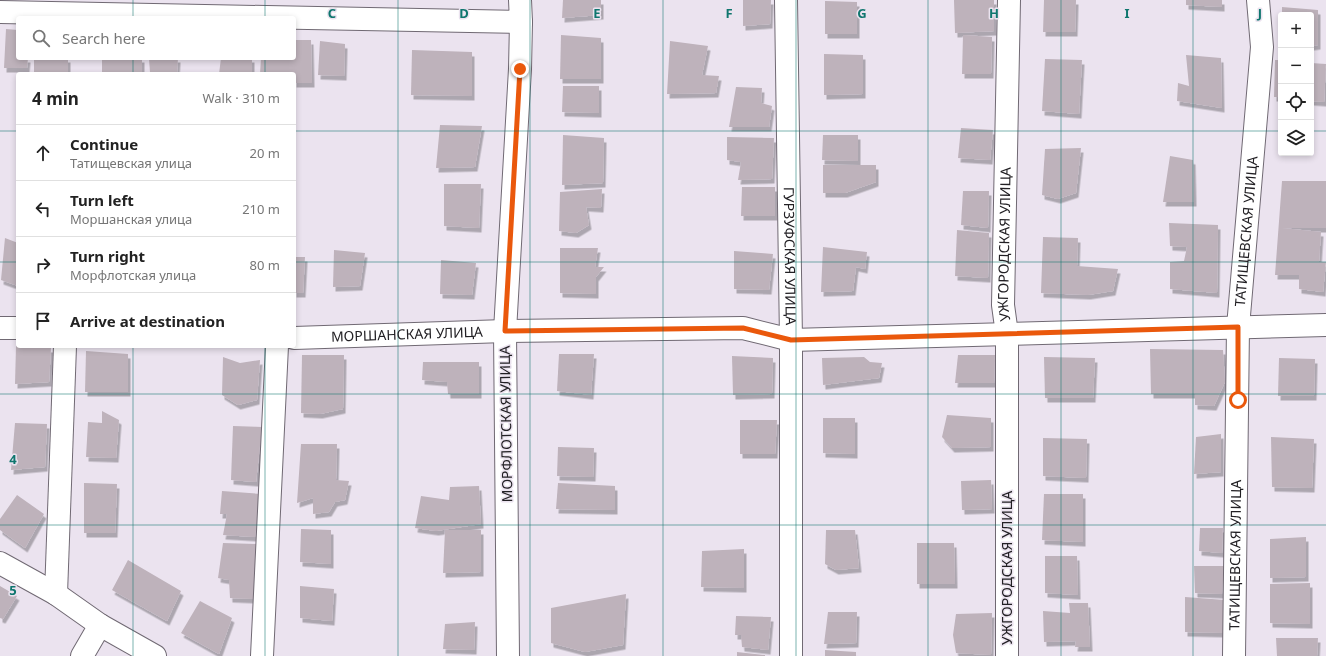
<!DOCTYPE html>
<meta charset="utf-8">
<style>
body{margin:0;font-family:"Noto Sans",sans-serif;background:#f2f2f2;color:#222}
.controls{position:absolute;right:12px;top:12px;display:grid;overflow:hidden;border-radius:4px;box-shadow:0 2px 6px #0003}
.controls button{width:36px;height:36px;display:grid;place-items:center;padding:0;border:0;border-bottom:1px solid #e0e0e0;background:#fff;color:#222;font:20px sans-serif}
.stop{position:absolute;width:12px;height:12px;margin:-9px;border:3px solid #ea580c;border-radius:50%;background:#fff}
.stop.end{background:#ea580c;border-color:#fff;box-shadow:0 1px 4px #0008}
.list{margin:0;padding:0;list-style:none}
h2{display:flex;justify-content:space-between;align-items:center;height:52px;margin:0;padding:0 16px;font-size:17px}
h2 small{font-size:13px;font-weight:400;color:#767676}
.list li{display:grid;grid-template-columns:26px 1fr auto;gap:12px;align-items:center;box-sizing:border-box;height:56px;padding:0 16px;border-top:1px solid #e0e0e0}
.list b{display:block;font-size:15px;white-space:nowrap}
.list p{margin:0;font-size:13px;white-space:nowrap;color:#767676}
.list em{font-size:13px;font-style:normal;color:#767676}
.icon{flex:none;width:22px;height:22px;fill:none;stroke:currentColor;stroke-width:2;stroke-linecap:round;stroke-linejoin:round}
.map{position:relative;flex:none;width:1326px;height:656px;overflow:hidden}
.search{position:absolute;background:#fff;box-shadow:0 2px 6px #0003;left:16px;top:16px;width:280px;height:44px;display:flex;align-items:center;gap:10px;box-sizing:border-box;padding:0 14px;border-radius:4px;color:#767676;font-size:15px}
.panel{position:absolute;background:#fff;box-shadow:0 2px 6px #0003;left:16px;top:72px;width:280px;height:276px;border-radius:4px}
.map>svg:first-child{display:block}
</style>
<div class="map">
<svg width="1326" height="656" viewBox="0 0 1326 656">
<defs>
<filter id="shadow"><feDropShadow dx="2.5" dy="4.5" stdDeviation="0" flood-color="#0004"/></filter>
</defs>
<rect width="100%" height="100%" fill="#ebe3ef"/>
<g fill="#beb2bb" filter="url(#shadow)">
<polygon points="563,0 601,0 601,15 562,18"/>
<polygon points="743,0 771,0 770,24 743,26"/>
<polygon points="954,0 994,0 994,31 955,33"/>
<polygon points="1044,0 1076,0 1075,32 1043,32"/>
<polygon points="1186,0 1222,0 1222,7 1186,5"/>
<polygon points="825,1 857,2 857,34 825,34"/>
<polygon points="1282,7 1318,10 1318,45 1311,46 1311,15 1282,15"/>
<polygon points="6,29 18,30 18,58 28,58 27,68 4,68"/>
<polygon points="561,35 601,38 601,79 560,79"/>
<polygon points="963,35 992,37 991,74 962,74"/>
<polygon points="294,40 311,40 312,83 294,83 294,74 260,74 261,58 294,58"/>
<polygon points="320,41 345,44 344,76 318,75"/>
<polygon points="670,41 708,46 702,75 719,76 716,93 667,94"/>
<polygon points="412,50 472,52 472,96 411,95"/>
<polygon points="824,54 863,55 863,94 824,95"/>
<polygon points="1186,55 1221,58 1222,108 1177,101 1178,83 1189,86"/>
<rect x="34" y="58" width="34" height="16"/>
<rect x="102" y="58" width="40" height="16"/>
<polygon points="149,58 178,58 177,73 150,73"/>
<polygon points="221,58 252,58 252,74 219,74"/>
<polygon points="1045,59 1082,60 1079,114 1042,111"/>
<polygon points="1275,60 1281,60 1281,97 1274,97"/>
<polygon points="1311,63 1326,64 1324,102 1311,101"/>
<polygon points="563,86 599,86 599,113 562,112"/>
<polygon points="736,87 762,88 761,103 772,106 769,127 729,127"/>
<polygon points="440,125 482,126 475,167 436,168"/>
<polygon points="961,128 993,130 990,160 958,158"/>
<polygon points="563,135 604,138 603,183 562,185"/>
<polygon points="823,135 858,135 858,161 822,160"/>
<polygon points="727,137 774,138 772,179 738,180 741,162 727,160"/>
<polygon points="1081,148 1076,193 1058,199 1042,195 1045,149"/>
<polygon points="1170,156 1193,160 1194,202 1163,202"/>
<polygon points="823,165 876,165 876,182 845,193 823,193"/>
<polygon points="1282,181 1326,181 1326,228 1282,228 1321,232 1319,262 1326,262 1323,292 1299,289 1299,275 1275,275"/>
<polygon points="444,184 481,184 479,228 444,226"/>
<polygon points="742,187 775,187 775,216 741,216"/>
<polygon points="602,189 601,208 586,207 589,225 576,233 559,231 560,192"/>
<polygon points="963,191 989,191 988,228 961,225"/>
<polygon points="1169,223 1218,225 1217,293 1170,289 1170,262 1184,261 1187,247 1170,246"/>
<polygon points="957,230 989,233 988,278 955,276"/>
<polygon points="1043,237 1078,238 1077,266 1118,269 1113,291 1088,295 1041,293"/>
<polygon points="5,238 18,243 18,286 1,280"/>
<polygon points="823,247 867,252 865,269 856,267 853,291 821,292"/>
<polygon points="560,248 598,248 595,267 604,267 596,277 596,294 560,293"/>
<polygon points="334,250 365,253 360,286 333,287"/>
<polygon points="734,251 773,254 769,290 734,289"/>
<polygon points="294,257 305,257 303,293 294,293"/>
<polygon points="441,260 476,263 472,295 440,294"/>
<polygon points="16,346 51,348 49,382 15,384"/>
<polygon points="1150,349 1223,350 1225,382 1214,406 1195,405 1195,394 1151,394"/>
<polygon points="86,351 128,354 128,392 85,392"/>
<polygon points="559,354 594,354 591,395 557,391"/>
<polygon points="302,355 344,355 343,409 320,414 301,413"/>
<polygon points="958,355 995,355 994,383 955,383"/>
<polygon points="732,356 773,358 772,394 733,395"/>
<polygon points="223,357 240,363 260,360 257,400 238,405 222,395"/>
<polygon points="864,357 870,362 882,363 879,378 823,385 822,358"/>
<polygon points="1044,357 1095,358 1093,398 1045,398"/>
<polygon points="1279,358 1315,359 1314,396 1278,396"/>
<polygon points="423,362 479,362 479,394 448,394 447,382 422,380"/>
<polygon points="102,411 119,420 116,458 86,457 88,422 102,423"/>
<polygon points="947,415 991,418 991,447 952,448 942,437"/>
<polygon points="823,418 855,418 855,454 823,453"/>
<polygon points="740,420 777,420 775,454 740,454"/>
<polygon points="15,423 47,424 45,467 11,470"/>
<polygon points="233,426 262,427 256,482 231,480"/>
<polygon points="1221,434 1221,472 1194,474 1196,437"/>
<polygon points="1271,437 1314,439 1312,488 1272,487"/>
<polygon points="1043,438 1087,439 1086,478 1043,476"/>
<polygon points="301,444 337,444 336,480 349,481 345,500 335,502 329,512 313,514 313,498 297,503"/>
<polygon points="558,447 594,448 593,477 557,476"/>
<polygon points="991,480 992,509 962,510 961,481"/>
<polygon points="84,483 117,484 115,533 84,533"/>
<polygon points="558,483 615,486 615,510 556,509"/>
<polygon points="479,486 481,524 436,531 415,528 421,496 449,500 450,487"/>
<polygon points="222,491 261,494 255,537 223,535 227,514 220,514"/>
<polygon points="1044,494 1083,494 1083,542 1042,540"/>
<polygon points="17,495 44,514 25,548 0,530 0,519"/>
<polygon points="1200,528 1223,528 1222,553 1199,551"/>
<polygon points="301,529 331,530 331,564 300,562"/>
<polygon points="445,530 481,530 481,572 443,573"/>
<polygon points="826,530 855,530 859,568 836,570 825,564"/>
<polygon points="1306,537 1306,577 1270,578 1270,539"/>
<polygon points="223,543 256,544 254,599 230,598 229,580 218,578"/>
<polygon points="917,543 954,543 955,584 917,584"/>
<polygon points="744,549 744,588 701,587 702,551"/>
<polygon points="1045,556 1077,556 1078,595 1045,593"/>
<polygon points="128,560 181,591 167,621 112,590"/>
<polygon points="1194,566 1224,566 1222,594 1195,593"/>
<polygon points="1310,583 1310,624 1270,623 1270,584"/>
<polygon points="0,586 17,596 3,619 0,618"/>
<polygon points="300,586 334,589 332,621 300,618"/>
<polygon points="626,594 623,645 585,652 551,643 551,608"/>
<polygon points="1185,597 1225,600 1225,633 1185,632"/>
<polygon points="200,601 232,618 219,654 181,633"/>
<polygon points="1069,603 1088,603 1090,647 1075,647 1076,641 1044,642 1043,611 1070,613"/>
<polygon points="828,612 857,612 856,643 824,644"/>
<polygon points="992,613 991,655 956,653 953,635 956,614"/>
<polygon points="736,616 771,617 768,650 742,647 741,635 735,635"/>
<polygon points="475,622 474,650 443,649 445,624"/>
<polygon points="1276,638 1318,638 1317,656 1277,656"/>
<polygon points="825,650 856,652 856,656 825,656"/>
<polygon points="737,652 765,655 765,656 737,656"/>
</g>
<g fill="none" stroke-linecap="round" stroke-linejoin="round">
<g stroke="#706973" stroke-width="24">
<g id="street">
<path id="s1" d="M786,0L791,340V656"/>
<polyline points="0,328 18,328"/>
<path id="s2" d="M294,338L505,331L743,328L791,340L1326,325"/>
<polyline points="0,563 56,594 100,625 155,656"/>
<polyline points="56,594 65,346"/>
<polyline points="82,656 100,625"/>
<polyline points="262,656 277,346"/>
<polyline points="508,656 505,331 520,69 521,22"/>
<path id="s3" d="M1007,656V334L1003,305L1009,0"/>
<path id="s4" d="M1234,656L1238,327L1262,47L1258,0"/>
</g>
</g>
<g stroke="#706973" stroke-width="24">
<polyline id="secondary" points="0,12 521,22 520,0"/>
</g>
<use href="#street" stroke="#fff" stroke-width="22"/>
<use href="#secondary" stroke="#fff" stroke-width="22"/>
</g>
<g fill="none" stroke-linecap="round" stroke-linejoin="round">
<polyline stroke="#ea580c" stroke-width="5" points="520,69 505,331 743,328 791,340 1238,327 1238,400"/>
</g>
<path fill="none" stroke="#0f766e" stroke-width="1" stroke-opacity="0.55" d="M133,0V18M265,0V18M398,0V656M530,0V656M663,0V656M796,0V656M928,0V656M1061,0V656M1193,0V656M133,58V74M265,58V74M0,131H18M294,131H1281M1311,131H1326M0,262H18M294,262H1326M133,346V656M265,346V656M0,394H1326M0,525H1326"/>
<g text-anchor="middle" stroke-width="3" stroke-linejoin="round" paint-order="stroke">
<g font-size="14" fill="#222024" stroke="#ebe3ef">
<text dy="5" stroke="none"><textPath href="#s4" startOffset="425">ТАТИЩЕВСКАЯ УЛИЦА</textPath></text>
<text dy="5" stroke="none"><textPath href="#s3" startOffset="412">УЖГОРОДСКАЯ УЛИЦА</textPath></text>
<text dy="5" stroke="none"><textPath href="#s1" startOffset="256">ГУРЗУФСКАЯ УЛИЦА</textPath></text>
<text dy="5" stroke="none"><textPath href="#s2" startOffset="113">МОРШАНСКАЯ УЛИЦА</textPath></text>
<text transform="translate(506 424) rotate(-91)" y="5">МОРФЛОТСКАЯ УЛИЦА</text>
<text dy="5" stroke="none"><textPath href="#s4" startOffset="101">ТАТИЩЕВСКАЯ УЛИЦА</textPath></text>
<text transform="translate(1007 568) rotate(-90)" y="5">УЖГОРОДСКАЯ УЛИЦА</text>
</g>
</g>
<g font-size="13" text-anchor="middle" font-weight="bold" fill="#0f766e" stroke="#ebe3ef" stroke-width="3" stroke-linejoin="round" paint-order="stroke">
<text x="332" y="18">C</text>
<text x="464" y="18">D</text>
<text x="597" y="18">E</text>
<text x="729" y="18">F</text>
<text x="862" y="18">G</text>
<text x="994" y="18">H</text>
<text x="1127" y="18">I</text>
<text x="1260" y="18">J</text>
<text x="13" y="464">4</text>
<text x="13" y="595">5</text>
</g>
</svg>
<div class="controls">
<button>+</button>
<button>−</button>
<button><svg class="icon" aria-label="locate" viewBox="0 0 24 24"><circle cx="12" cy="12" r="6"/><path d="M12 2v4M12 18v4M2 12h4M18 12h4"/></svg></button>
<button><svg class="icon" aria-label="layers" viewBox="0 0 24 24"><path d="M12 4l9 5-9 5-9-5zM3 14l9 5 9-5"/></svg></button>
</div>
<div class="stop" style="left:1238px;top:400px"></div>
<div class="stop end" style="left:520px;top:69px"></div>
<div class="search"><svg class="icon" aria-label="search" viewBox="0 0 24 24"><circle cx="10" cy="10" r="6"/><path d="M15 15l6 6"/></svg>Search here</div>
<section class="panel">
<h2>4 min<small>Walk · 310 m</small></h2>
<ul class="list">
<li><svg class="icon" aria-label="ahead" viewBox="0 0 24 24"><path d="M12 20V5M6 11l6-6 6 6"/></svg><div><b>Continue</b><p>Татищевская улица</p></div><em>20 m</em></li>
<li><svg class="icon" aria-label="left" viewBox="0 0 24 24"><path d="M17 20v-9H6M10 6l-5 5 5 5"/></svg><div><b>Turn left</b><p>Моршанская улица</p></div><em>210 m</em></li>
<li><svg class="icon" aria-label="right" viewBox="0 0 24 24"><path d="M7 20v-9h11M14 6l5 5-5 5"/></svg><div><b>Turn right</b><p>Морфлотская улица</p></div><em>80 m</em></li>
<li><svg class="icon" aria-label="arrive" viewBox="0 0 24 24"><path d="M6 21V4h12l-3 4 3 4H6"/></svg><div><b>Arrive at destination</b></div></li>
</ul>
</section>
</div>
